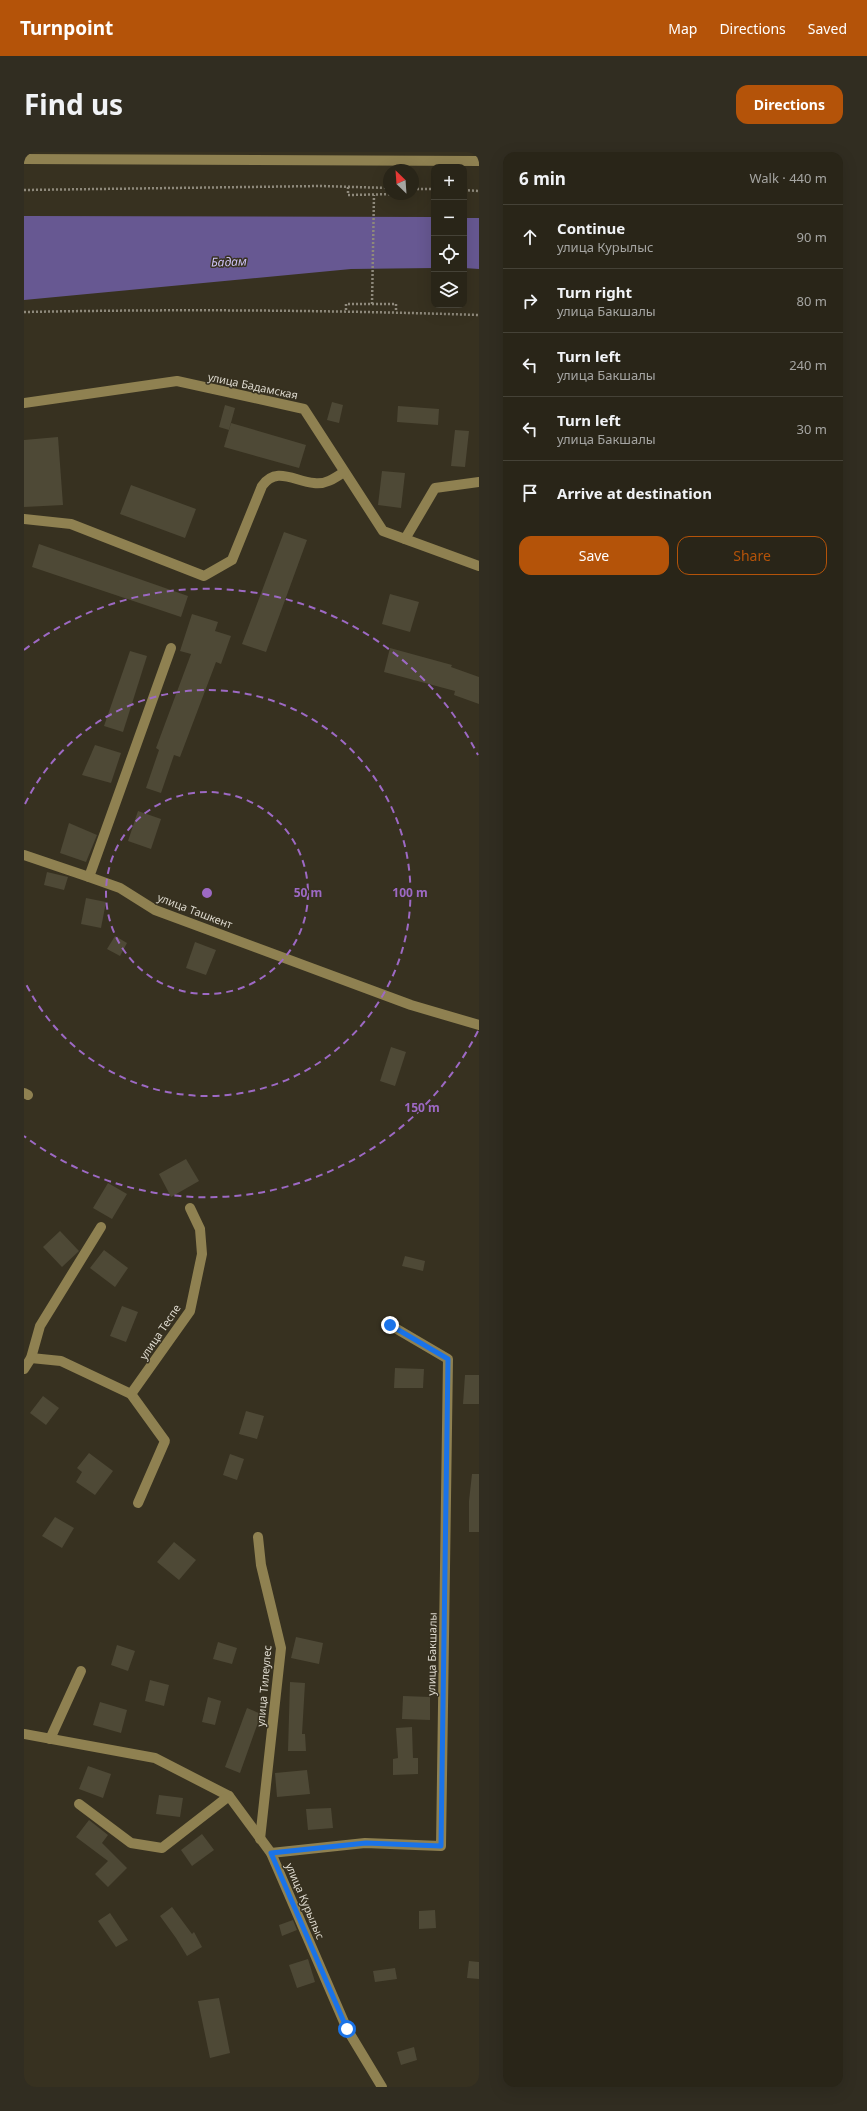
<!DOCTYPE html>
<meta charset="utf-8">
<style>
body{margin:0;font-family:"Noto Sans",sans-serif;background:#312d21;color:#f1f3f6}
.controls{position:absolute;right:12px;top:12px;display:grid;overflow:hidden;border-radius:8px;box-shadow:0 4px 16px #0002}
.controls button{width:36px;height:36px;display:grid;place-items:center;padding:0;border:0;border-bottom:1px solid #454237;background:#292518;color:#f1f3f6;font:20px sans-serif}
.compass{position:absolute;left:359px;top:12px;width:36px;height:36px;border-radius:50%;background:#292518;box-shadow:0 4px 16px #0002;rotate:335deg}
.stop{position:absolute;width:12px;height:12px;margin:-9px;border:3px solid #1a73e8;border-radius:50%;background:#fff}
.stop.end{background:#1a73e8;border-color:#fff;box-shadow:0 1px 4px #0008}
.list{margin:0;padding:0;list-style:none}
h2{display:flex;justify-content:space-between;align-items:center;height:52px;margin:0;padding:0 16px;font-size:17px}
h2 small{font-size:13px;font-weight:400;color:#a5a5a2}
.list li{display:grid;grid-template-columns:26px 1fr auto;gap:12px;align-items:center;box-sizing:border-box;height:64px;padding:0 16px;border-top:1px solid #454237}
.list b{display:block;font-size:15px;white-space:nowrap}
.list p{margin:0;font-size:13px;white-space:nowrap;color:#a5a5a2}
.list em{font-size:13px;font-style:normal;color:#a5a5a2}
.actions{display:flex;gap:8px;padding:12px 16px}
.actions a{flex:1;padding:9px 0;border:1px solid #b45309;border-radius:12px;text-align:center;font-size:14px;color:#b45309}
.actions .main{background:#b45309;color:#fff}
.icon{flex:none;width:22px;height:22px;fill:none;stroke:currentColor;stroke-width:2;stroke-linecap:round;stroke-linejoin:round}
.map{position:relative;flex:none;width:455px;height:1935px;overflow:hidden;border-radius:12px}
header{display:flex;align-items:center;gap:24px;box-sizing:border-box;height:56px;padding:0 20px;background:#b45309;color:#fff}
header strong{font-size:19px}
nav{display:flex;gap:22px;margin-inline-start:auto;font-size:14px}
.intro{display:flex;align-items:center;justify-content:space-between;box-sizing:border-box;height:96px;padding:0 24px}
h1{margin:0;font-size:28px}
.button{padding:10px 18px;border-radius:12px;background:#b45309;color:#fff;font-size:14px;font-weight:700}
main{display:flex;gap:24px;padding:0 24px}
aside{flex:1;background:#292518;border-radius:12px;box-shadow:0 4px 16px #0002}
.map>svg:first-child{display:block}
</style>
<header>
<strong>Turnpoint</strong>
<nav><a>Map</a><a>Directions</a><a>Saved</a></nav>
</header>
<div class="intro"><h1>Find us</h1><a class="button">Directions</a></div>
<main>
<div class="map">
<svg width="455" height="1935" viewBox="0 0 455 1935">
<rect width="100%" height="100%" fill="#373120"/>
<g fill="#675892">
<polygon points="0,64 410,65 410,116 327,117 0,148"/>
<polygon points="440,66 455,66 455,117 440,116"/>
</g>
<g fill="#4e4936">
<polygon points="308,250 319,253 315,271 303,268"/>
<polygon points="201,253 211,256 205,278 195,275"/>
<polygon points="374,254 415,257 414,273 373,270"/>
<polygon points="207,271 282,293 275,316 200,295"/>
<polygon points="431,278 445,279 441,315 427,314"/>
<polygon points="34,285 39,353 0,355 0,288"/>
<polygon points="358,319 381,321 377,356 354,353"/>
<polygon points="107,333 172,357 161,386 96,362"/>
<polygon points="260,380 283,388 242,500 218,492"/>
<polygon points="15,392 164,444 157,465 8,415"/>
<polygon points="366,442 395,450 386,480 358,472"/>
<polygon points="168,462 194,470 191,479 207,484 197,512 192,510 156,605 150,603 137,641 122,636 135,598 132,596 167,502 156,499"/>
<polygon points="366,496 428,513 427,515 455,525 455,552 430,543 431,539 360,520"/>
<polygon points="106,499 123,504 99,580 80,574"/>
<polygon points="71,593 97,601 87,631 58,623"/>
<polygon points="114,659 137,667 127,697 104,689"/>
<polygon points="45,671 73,683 62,710 36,701"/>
<polygon points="23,720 44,725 40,738 20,733"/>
<polygon points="62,746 82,750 77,776 57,772"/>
<polygon points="91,784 103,791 96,804 83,797"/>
<polygon points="171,790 192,798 182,823 162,816"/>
<polygon points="367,895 382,900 371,934 356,929"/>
<polygon points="162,1007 175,1029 147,1045 135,1022"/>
<polygon points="84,1031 103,1042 88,1067 69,1056"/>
<polygon points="36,1079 55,1099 38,1115 19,1095"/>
<polygon points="80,1098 104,1116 91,1135 66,1116"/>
<polygon points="381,1104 401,1109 399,1119 378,1114"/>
<polygon points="98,1154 114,1160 102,1190 86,1184"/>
<polygon points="371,1216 400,1217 399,1236 370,1236"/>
<polygon points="441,1223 455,1223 455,1252 439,1252"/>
<polygon points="19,1244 35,1256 22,1273 6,1261"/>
<polygon points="222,1259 240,1264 233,1287 215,1282"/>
<polygon points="65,1301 89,1319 71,1343 52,1330 58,1320 53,1316"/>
<polygon points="206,1302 220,1307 213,1328 199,1323"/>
<polygon points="448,1322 455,1322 455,1380 445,1380 445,1349"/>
<polygon points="31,1365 50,1376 38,1396 18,1384"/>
<polygon points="150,1390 172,1408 155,1428 133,1410"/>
<polygon points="272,1485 299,1491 295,1512 267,1506"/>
<polygon points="194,1490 213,1496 208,1512 189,1507"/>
<polygon points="93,1493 111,1499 104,1519 87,1513"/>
<polygon points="126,1528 145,1533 140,1554 121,1549"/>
<polygon points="266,1530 281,1531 278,1582 281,1582 282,1599 264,1599"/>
<polygon points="379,1544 406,1545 406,1568 378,1567"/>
<polygon points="184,1545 197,1549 191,1573 178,1570"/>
<polygon points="76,1550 103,1558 97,1581 69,1573"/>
<polygon points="223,1556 237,1562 216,1621 201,1615"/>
<polygon points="388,1575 389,1606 394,1606 394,1622 369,1623 369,1607 374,1606 372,1576"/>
<polygon points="64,1614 87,1622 79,1646 55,1637"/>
<polygon points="283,1618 286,1642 253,1645 251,1621"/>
<polygon points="135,1643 159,1646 156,1665 132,1662"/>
<polygon points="307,1656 309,1676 284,1678 282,1657"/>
<polygon points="65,1668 84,1683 78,1691 103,1716 84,1735 71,1722 84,1709 52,1685"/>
<polygon points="178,1682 190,1698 168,1714 157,1698"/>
<polygon points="148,1755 168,1782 170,1780 178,1795 163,1804 152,1786 136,1764"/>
<polygon points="411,1758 412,1776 395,1777 395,1759"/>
<polygon points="86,1761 104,1788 92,1795 74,1769"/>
<polygon points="269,1768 273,1778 258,1784 255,1773"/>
<polygon points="284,1807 291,1830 273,1836 265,1813"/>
<polygon points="445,1809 455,1810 455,1827 443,1826"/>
<polygon points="371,1816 373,1827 351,1830 349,1819"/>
<polygon points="195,1846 206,1901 186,1906 174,1849"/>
<polygon points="390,1895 393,1908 377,1913 373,1900"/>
</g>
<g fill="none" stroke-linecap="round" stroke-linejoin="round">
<g stroke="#8e897b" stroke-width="2.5" stroke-dasharray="2 2" stroke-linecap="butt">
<polyline points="324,35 324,43 374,42"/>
<polyline points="389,37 410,37"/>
<polyline points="0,38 297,34 365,36"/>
<polyline points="440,38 455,39"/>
<polyline points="348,152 350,43"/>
<polyline points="322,158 322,152 372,152 372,160"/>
<path d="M0,160C152,157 303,158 455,163"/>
</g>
<g stroke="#8f8151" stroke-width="10">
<polyline points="0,7 455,9"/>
<polyline points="0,251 153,229 280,257 359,379 455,414"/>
<path d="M0,367L47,372L180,424L208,408L238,334C252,314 270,329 290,331C301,333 311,326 320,320"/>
<polyline points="381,387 411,336 455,330"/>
<polyline points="147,496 65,725 96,736 131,758 387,853 455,873"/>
<polyline points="0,703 65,725"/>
<polyline points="0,941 4,943"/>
<polyline points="7,1206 37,1209 107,1242 141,1289 114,1351"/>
<polyline points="0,1217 7,1206 16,1174 77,1075"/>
<polyline points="107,1242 166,1159 178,1102 176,1077 166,1056"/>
<polyline points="234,1385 237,1413 257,1496 236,1687"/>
<polyline points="0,1582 131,1606 205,1644 247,1701 323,1877 358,1935"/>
<polyline points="26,1587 57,1519"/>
<polyline points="55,1652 107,1691 138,1696 205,1644"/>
<polyline points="247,1701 341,1691 417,1694 424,1207 366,1173"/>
</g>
</g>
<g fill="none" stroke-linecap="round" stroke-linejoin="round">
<polyline stroke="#1a73e8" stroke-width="5" points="323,1877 247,1701 342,1691 417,1694 424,1207 366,1173"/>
</g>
<g fill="none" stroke="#9d69c4" stroke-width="2" stroke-dasharray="7 5">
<circle cx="183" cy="741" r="101"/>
<path d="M1 652A203 203 0 1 1 1 830"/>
<path d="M454 879A304 304 0 0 1 0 984M0 498A304 304 0 0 1 454 603"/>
</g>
<g text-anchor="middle" stroke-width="3" stroke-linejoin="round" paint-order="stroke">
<g font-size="11" fill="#ddd9ce" stroke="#373120">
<text transform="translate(229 234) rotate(12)" y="4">улица Бадамская</text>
<text transform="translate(171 759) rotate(21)" y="4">улица Ташкент</text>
<text transform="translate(136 1180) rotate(-56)" y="4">улица Теспе</text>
<text transform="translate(408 1502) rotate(-89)" y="4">улица Бакшалы</text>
<text transform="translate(240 1534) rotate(-85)" y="4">улица Тилеулес</text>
<text transform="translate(281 1749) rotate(67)" y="4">улица Курылыс</text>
</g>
<g font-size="12" font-style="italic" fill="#cdc2f6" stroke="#373120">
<text transform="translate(205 110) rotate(-2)" y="4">Бадам</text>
</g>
</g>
<circle cx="183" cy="741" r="6" fill="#9d69c4" stroke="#373120" stroke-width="2"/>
<g font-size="12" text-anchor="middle" font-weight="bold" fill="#9d69c4" stroke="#373120" stroke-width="3" stroke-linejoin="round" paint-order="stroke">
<text x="284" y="745">50 m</text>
<text x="386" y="745">100 m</text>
<text x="398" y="960">150 m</text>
</g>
</svg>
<div class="controls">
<button>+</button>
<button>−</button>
<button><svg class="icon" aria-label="locate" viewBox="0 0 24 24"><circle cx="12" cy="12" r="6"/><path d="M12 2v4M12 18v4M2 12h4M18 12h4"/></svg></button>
<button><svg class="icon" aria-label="layers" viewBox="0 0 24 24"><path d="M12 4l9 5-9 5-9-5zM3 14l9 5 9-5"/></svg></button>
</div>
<svg class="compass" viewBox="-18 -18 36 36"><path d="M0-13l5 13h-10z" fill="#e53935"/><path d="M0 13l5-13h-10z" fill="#a5a5a2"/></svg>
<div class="stop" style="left:323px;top:1877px"></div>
<div class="stop end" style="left:366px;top:1173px"></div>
</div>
<aside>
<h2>6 min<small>Walk · 440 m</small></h2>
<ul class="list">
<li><svg class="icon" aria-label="ahead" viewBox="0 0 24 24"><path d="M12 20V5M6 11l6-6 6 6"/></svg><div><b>Continue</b><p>улица Курылыс</p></div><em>90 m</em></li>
<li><svg class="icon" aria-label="right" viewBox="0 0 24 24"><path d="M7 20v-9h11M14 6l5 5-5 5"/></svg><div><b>Turn right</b><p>улица Бакшалы</p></div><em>80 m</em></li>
<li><svg class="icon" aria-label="left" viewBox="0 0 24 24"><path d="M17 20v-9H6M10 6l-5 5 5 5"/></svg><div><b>Turn left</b><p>улица Бакшалы</p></div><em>240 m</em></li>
<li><svg class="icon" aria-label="left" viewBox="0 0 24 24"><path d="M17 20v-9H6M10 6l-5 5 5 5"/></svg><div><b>Turn left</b><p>улица Бакшалы</p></div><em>30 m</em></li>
<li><svg class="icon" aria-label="arrive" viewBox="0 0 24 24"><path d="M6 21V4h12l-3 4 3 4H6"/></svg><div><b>Arrive at destination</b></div></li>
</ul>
<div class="actions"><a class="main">Save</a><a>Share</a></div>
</aside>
</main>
